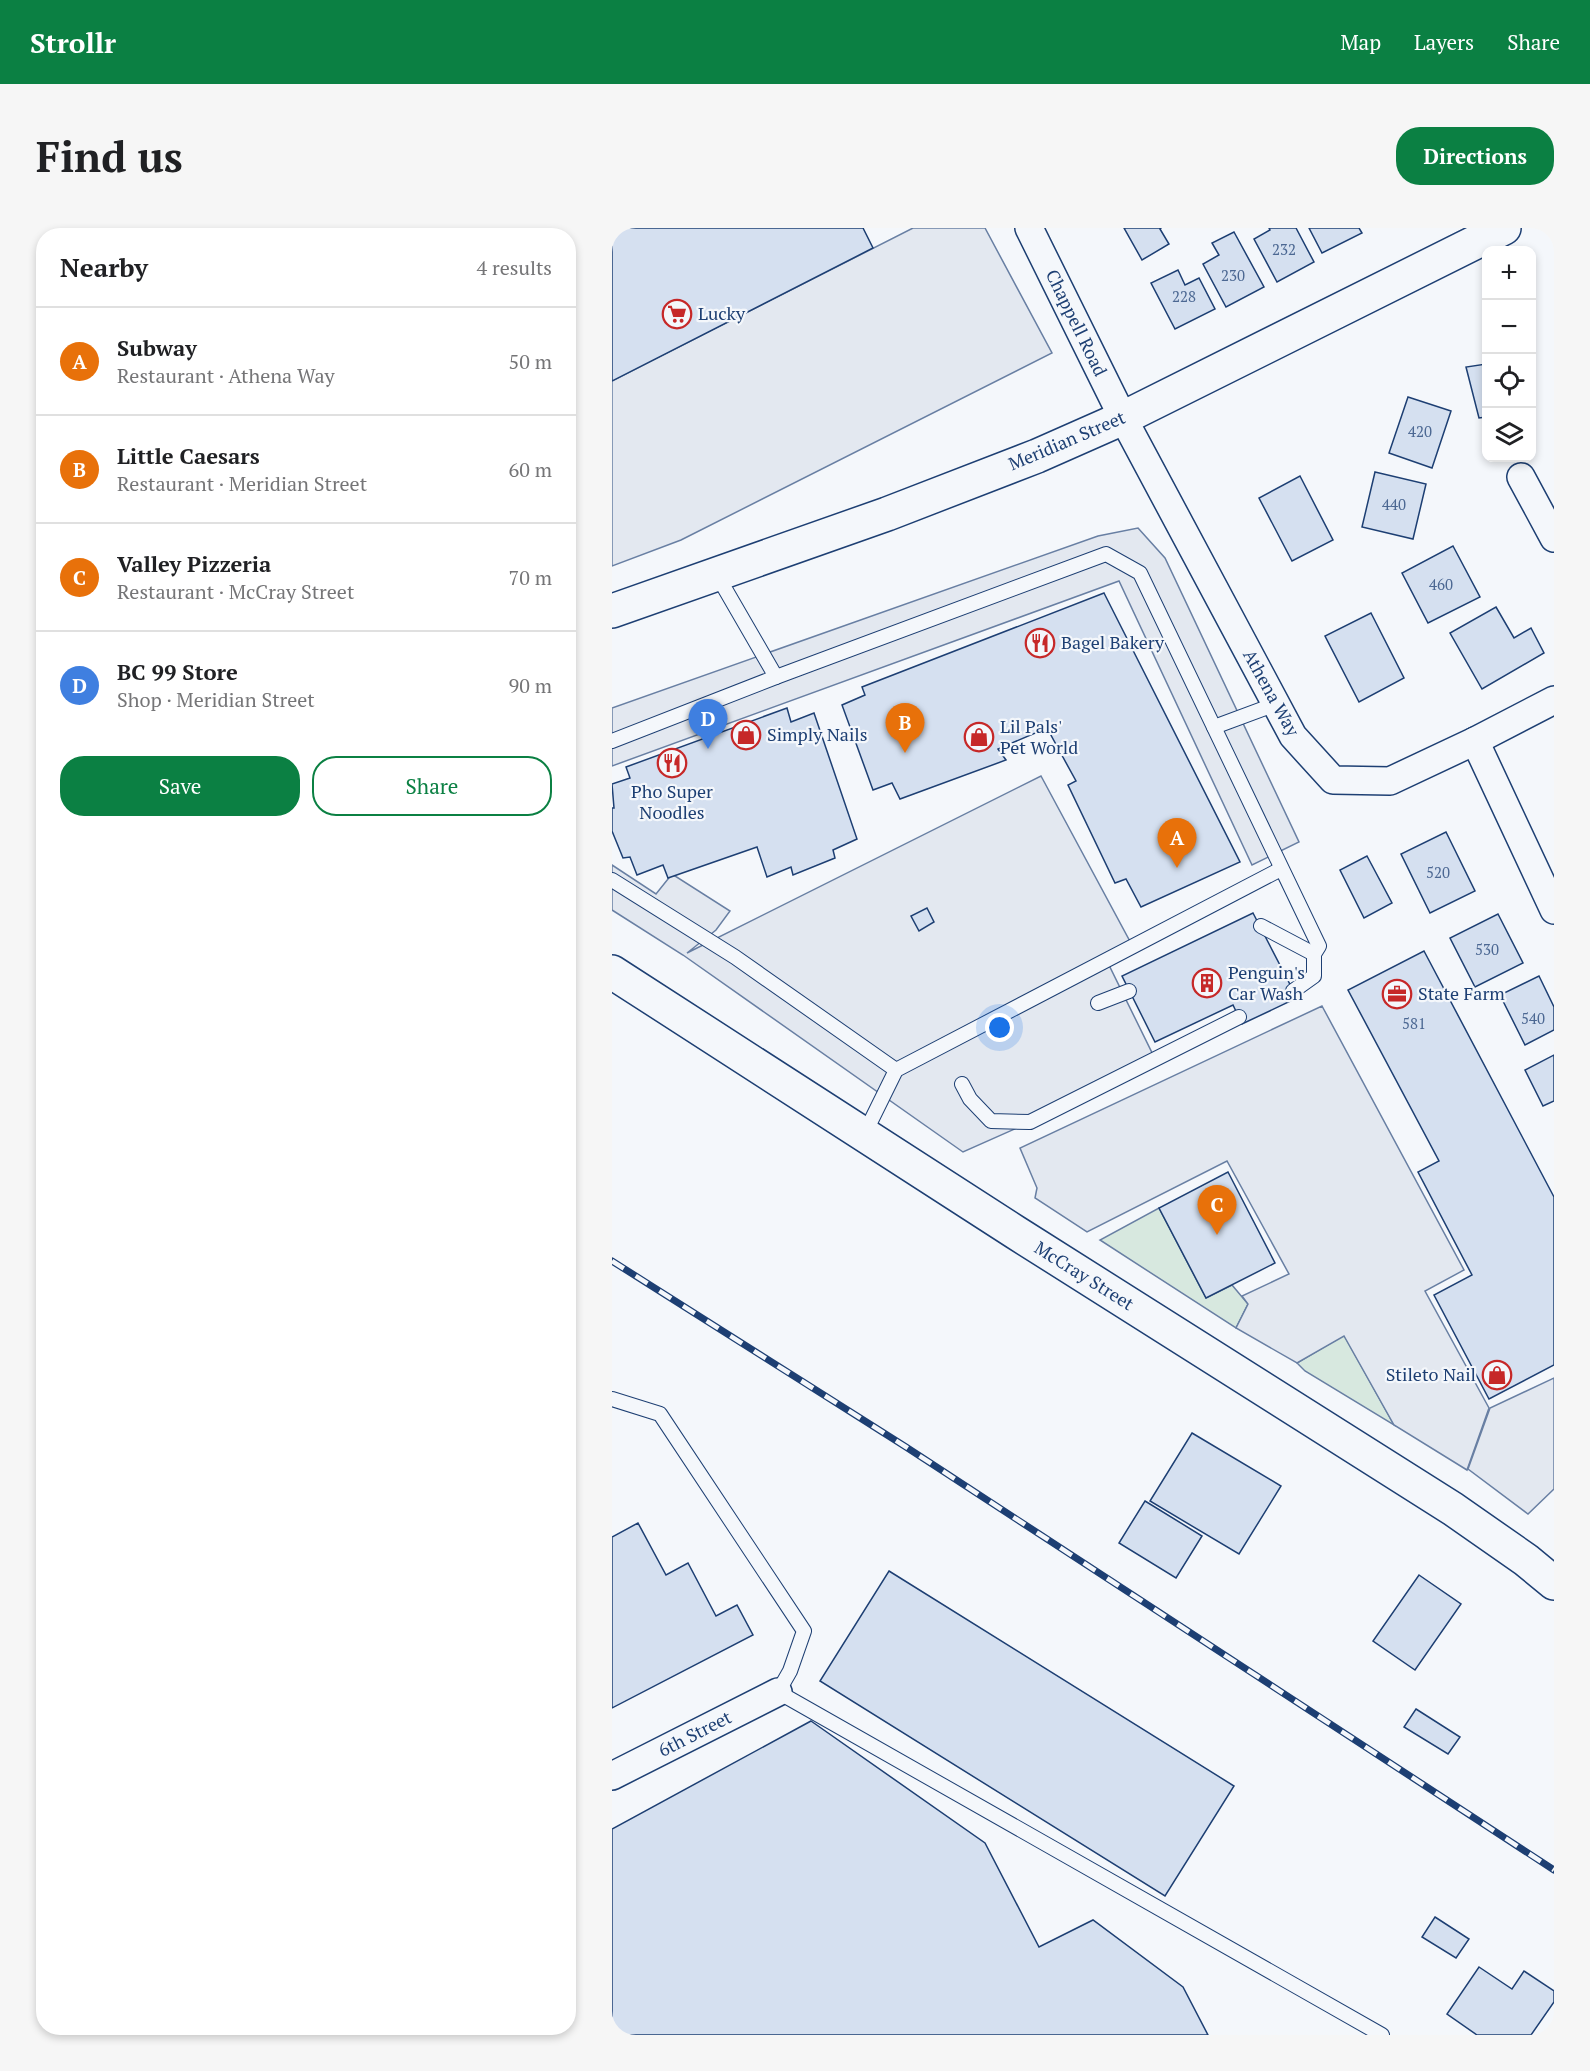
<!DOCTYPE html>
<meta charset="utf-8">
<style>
body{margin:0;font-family:"PT Serif",serif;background:#f6f6f6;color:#202124}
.controls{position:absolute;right:18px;top:18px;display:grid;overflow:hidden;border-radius:12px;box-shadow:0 3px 9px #0003}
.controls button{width:54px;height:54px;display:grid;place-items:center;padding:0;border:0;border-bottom:2px solid #e0e0e0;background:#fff;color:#202124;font:30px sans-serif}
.you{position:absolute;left:388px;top:800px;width:21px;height:21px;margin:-15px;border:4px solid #fff;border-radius:50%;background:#1a73e8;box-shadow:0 0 0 9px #1a73e833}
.badge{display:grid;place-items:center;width:39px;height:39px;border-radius:50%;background:#0b8043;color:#fff;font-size:20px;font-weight:700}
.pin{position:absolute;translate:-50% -50px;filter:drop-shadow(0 2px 3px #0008)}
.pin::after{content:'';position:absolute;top:32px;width:21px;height:18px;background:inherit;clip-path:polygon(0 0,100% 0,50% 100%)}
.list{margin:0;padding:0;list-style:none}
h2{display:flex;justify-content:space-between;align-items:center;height:78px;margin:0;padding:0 24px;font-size:26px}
h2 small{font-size:20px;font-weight:400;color:#757577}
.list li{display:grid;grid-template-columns:39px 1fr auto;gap:18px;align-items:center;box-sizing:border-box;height:108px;padding:0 24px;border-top:2px solid #e0e0e0}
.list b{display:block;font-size:22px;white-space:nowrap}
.list p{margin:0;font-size:20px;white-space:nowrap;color:#757577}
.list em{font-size:20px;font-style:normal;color:#757577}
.actions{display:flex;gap:12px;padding:18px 24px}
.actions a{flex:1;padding:14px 0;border:2px solid #0b8043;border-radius:24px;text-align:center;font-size:21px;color:#0b8043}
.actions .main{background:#0b8043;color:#fff}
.icon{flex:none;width:33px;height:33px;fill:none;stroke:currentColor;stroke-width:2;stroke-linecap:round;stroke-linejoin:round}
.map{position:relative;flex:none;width:942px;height:1807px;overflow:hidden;border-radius:24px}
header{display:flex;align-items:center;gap:36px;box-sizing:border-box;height:84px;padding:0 30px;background:#0b8043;color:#fff}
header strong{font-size:28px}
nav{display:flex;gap:33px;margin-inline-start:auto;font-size:21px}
.intro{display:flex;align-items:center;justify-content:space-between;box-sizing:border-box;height:144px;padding:0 36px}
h1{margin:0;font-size:42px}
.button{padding:15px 27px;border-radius:24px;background:#0b8043;color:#fff;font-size:21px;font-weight:700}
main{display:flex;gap:36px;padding:0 36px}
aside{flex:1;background:#fff;border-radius:24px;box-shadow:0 3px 9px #0003}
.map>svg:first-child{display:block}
</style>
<header>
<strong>Strollr</strong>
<nav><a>Map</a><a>Layers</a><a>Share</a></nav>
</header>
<div class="intro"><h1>Find us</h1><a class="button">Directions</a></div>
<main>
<aside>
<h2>Nearby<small>4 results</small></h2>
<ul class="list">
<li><span class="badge" style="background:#e8710a">A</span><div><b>Subway</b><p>Restaurant · Athena Way</p></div><em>50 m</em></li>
<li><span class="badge" style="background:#e8710a">B</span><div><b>Little Caesars</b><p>Restaurant · Meridian Street</p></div><em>60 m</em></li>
<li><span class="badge" style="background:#e8710a">C</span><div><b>Valley Pizzeria</b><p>Restaurant · McCray Street</p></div><em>70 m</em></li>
<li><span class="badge" style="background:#3f7fe0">D</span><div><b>BC 99 Store</b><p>Shop · Meridian Street</p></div><em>90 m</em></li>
</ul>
<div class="actions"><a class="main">Save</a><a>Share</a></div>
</aside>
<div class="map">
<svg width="942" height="1807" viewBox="0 0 942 1807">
<rect width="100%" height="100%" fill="#f4f7fb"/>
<g fill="#d7e8df" stroke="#687fa3" stroke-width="1.5">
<polygon points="547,980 594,1070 620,1057 636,1076 624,1100 488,1012"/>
<polygon points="732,1107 782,1197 693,1143 685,1135"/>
</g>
<g fill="#e3e8f0" stroke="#687fa3" stroke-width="1.5">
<polygon points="301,0 373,0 440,125 69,312 0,338 0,153"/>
<polygon points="526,300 553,330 687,614 640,637 507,353 0,538 0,480 486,308"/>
<polygon points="429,548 521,719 495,733 546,837 351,924 71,727 0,682 0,637 44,666 60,646 118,683 104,702 75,725"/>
<polygon points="710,778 852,1042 813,1063 877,1180 855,1242 782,1197 732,1108 685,1135 624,1100 636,1076 630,1068 677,1046 615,933 475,1004 423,970 425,960 408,920"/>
<polygon points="942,1150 942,1261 916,1286 856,1241 878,1180"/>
</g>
<g fill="#d5e0f0" stroke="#1d3f73" stroke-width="1.5">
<polygon points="0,0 251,0 261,20 0,153"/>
<polygon points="512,0 549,0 548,1 557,16 530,32"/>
<polygon points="657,0 684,0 702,34 665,54 642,11 658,2"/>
<polygon points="697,0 747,0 750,5 710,25"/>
<polygon points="622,4 652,59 614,79 591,36 607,27 600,15"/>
<polygon points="566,42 573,57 587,50 603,81 563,101 539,55"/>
<polygon points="874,136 874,189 867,190 854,139"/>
<polygon points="796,169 839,183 820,240 777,225"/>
<polygon points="763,244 814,256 801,311 750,299"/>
<polygon points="688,248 721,312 680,333 647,270"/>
<polygon points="841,318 868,369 816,395 790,345"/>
<polygon points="492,365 628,634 529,679 514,651 503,655 456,557 464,553 435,500 386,521 394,532 288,571 280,555 261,562 230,477 253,467 250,459"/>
<polygon points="884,379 902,410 919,400 932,425 870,461 838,405"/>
<polygon points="759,385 792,450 747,474 713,408"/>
<polygon points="175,480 179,494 202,485 245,611 221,622 223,630 181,647 179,639 155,649 145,619 56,650 51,637 25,647 18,629 11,630 0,603 0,580 2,580 0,556 18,550 14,539"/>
<polygon points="834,604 863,663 818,685 789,626"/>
<polygon points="755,628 780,675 752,690 728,642"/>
<polygon points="315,680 322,694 307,703 299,688"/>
<polygon points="641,685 685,770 630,796 621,777 543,814 510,748"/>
<polygon points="886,686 911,735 863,759 838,710"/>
<polygon points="812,723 942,969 942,1137 877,1171 822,1067 860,1047 806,944 827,933 736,762"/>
<polygon points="927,748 942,779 942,802 913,817 888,767"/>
<polygon points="942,827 942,873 931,878 913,842"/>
<polygon points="616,944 663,1035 594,1070 547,980"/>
<polygon points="580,1205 669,1258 627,1326 538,1273"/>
<polygon points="533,1273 590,1308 564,1350 507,1315"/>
<polygon points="26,1295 54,1347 76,1335 104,1388 125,1377 141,1407 0,1480 0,1309"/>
<polygon points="277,1343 622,1558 553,1668 208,1453"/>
<polygon points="807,1347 849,1376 803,1442 761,1413"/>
<polygon points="804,1481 848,1509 836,1526 792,1499"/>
<polygon points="199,1493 373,1615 427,1719 481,1692 571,1759 596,1807 0,1807 0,1601"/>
<polygon points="823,1689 857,1711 844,1730 810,1709"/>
<polygon points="867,1739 900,1761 912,1743 942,1763 942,1774 919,1807 865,1807 835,1786"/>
</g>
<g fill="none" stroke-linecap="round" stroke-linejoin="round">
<g stroke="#1d3f73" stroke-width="16">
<g id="service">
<polyline points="164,449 494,326 528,345 707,718 702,726 702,748 681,763"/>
<polyline points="602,499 664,476"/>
<polyline points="0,513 164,449 105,347"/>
<polyline points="0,652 123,729 284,842"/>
<polyline points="649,698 702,726"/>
<polyline points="486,775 517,763"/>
<polyline points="350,856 358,871 379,893 418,894 627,789"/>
<polyline points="252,907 284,842 669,641"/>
<polyline points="0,1171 48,1186 192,1403 178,1443 166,1464 770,1807"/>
</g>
</g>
<g stroke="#1d3f73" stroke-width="30">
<g id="minor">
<polyline points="417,0 511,190 681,508 721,552 778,553 863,513 942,472"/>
<polyline points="909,249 942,310"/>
<polyline points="863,513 942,682"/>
<polyline points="0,1548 166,1464"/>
</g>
</g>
<g stroke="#1d3f73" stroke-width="36">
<g id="tertiary">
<polyline points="0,383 275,286 425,228 511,190 892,0"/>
<polyline points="0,744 403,1004 841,1281 914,1332 942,1355"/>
</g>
</g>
<use href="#service" stroke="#f4f7fb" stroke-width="14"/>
<use href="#minor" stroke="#f4f7fb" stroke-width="27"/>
<use href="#tertiary" stroke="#f4f7fb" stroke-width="33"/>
<g stroke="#1d3f73" stroke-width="7">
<polyline id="rail" points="0,1033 294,1219 942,1642"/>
</g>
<use href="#rail" stroke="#f4f7fb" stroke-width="4.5" stroke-dasharray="14" stroke-linecap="butt"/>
</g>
<defs>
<g id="supermarket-ring" transform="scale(1.5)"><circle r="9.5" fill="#f4f7fb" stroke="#c62828" stroke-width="1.5"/><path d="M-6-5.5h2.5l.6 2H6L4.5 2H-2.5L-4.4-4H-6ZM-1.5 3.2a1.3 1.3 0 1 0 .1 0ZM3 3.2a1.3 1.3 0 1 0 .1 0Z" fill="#c62828"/></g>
<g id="restaurant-ring" transform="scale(1.5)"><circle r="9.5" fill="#f4f7fb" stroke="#c62828" stroke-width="1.5"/><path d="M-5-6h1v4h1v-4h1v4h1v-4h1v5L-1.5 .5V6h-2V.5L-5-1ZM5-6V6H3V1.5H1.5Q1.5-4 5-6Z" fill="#c62828"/></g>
<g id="shop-ring" transform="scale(1.5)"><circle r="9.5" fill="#f4f7fb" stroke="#c62828" stroke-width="1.5"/><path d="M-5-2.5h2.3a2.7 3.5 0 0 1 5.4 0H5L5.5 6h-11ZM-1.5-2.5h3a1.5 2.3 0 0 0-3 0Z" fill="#c62828"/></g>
<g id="building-ring" transform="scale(1.5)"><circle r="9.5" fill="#f4f7fb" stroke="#c62828" stroke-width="1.5"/><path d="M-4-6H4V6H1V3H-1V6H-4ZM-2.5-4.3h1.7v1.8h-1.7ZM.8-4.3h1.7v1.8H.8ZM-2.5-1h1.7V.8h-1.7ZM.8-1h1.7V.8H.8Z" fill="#c62828"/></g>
<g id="office-ring" transform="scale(1.5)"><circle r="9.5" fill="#f4f7fb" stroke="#c62828" stroke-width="1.5"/><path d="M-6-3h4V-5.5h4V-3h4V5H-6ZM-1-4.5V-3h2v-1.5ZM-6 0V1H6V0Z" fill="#c62828"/></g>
</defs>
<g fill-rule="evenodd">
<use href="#supermarket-ring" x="65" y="86"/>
<use href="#restaurant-ring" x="428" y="415"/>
<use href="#shop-ring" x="134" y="507"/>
<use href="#shop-ring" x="367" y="509"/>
<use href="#restaurant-ring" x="60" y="535"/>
<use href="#building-ring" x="595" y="755"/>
<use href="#office-ring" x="785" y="766"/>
<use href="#shop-ring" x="885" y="1147"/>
</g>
<g text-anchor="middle" stroke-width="4.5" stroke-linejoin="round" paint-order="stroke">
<g font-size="15" fill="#4b6792">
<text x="672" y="27">232</text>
<text x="621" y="53">230</text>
<text x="572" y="74">228</text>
<text x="808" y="209">420</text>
<text x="782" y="282">440</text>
<text x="829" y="362">460</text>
<text x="826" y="650">520</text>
<text x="875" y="727">530</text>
<text x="921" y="796">540</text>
<text x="802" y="801">581</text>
</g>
<g font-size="18" fill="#1d3f73" stroke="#f4f7fb" text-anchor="start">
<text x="86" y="92">Lucky</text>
<text x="449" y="421">Bagel Bakery</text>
<text x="388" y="505">Lil Pals'<tspan x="388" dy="21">Pet World</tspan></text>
<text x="155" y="513">Simply Nails</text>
<text x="60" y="570" text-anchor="middle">Pho Super<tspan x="60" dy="21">Noodles</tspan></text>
<text x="616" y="751">Penguin's<tspan x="616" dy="21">Car Wash</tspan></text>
<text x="806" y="772">State Farm</text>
<text x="864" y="1153" text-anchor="end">Stileto Nail</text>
</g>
<g font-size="18" fill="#1d3f73" stroke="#f4f7fb">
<text transform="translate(464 95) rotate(64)" y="6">Chappell Road</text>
<text transform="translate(455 213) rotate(-23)" y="6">Meridian Street</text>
<text transform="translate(659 465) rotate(61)" y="6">Athena Way</text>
<text transform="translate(472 1048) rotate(32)" y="6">McCray Street</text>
<text transform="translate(83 1506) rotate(-27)" y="6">6th Street</text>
</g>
</g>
</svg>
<div class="controls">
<button>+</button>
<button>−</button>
<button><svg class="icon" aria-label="locate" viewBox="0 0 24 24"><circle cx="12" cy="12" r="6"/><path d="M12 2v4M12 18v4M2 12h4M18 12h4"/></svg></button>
<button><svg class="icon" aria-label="layers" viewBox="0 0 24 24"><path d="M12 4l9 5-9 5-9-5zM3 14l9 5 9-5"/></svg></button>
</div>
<div class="you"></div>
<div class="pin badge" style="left:565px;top:640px;background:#e8710a">A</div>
<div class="pin badge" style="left:293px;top:525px;background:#e8710a">B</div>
<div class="pin badge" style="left:605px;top:1007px;background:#e8710a">C</div>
<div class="pin badge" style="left:96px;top:521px;background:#3f7fe0">D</div>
</div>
</main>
